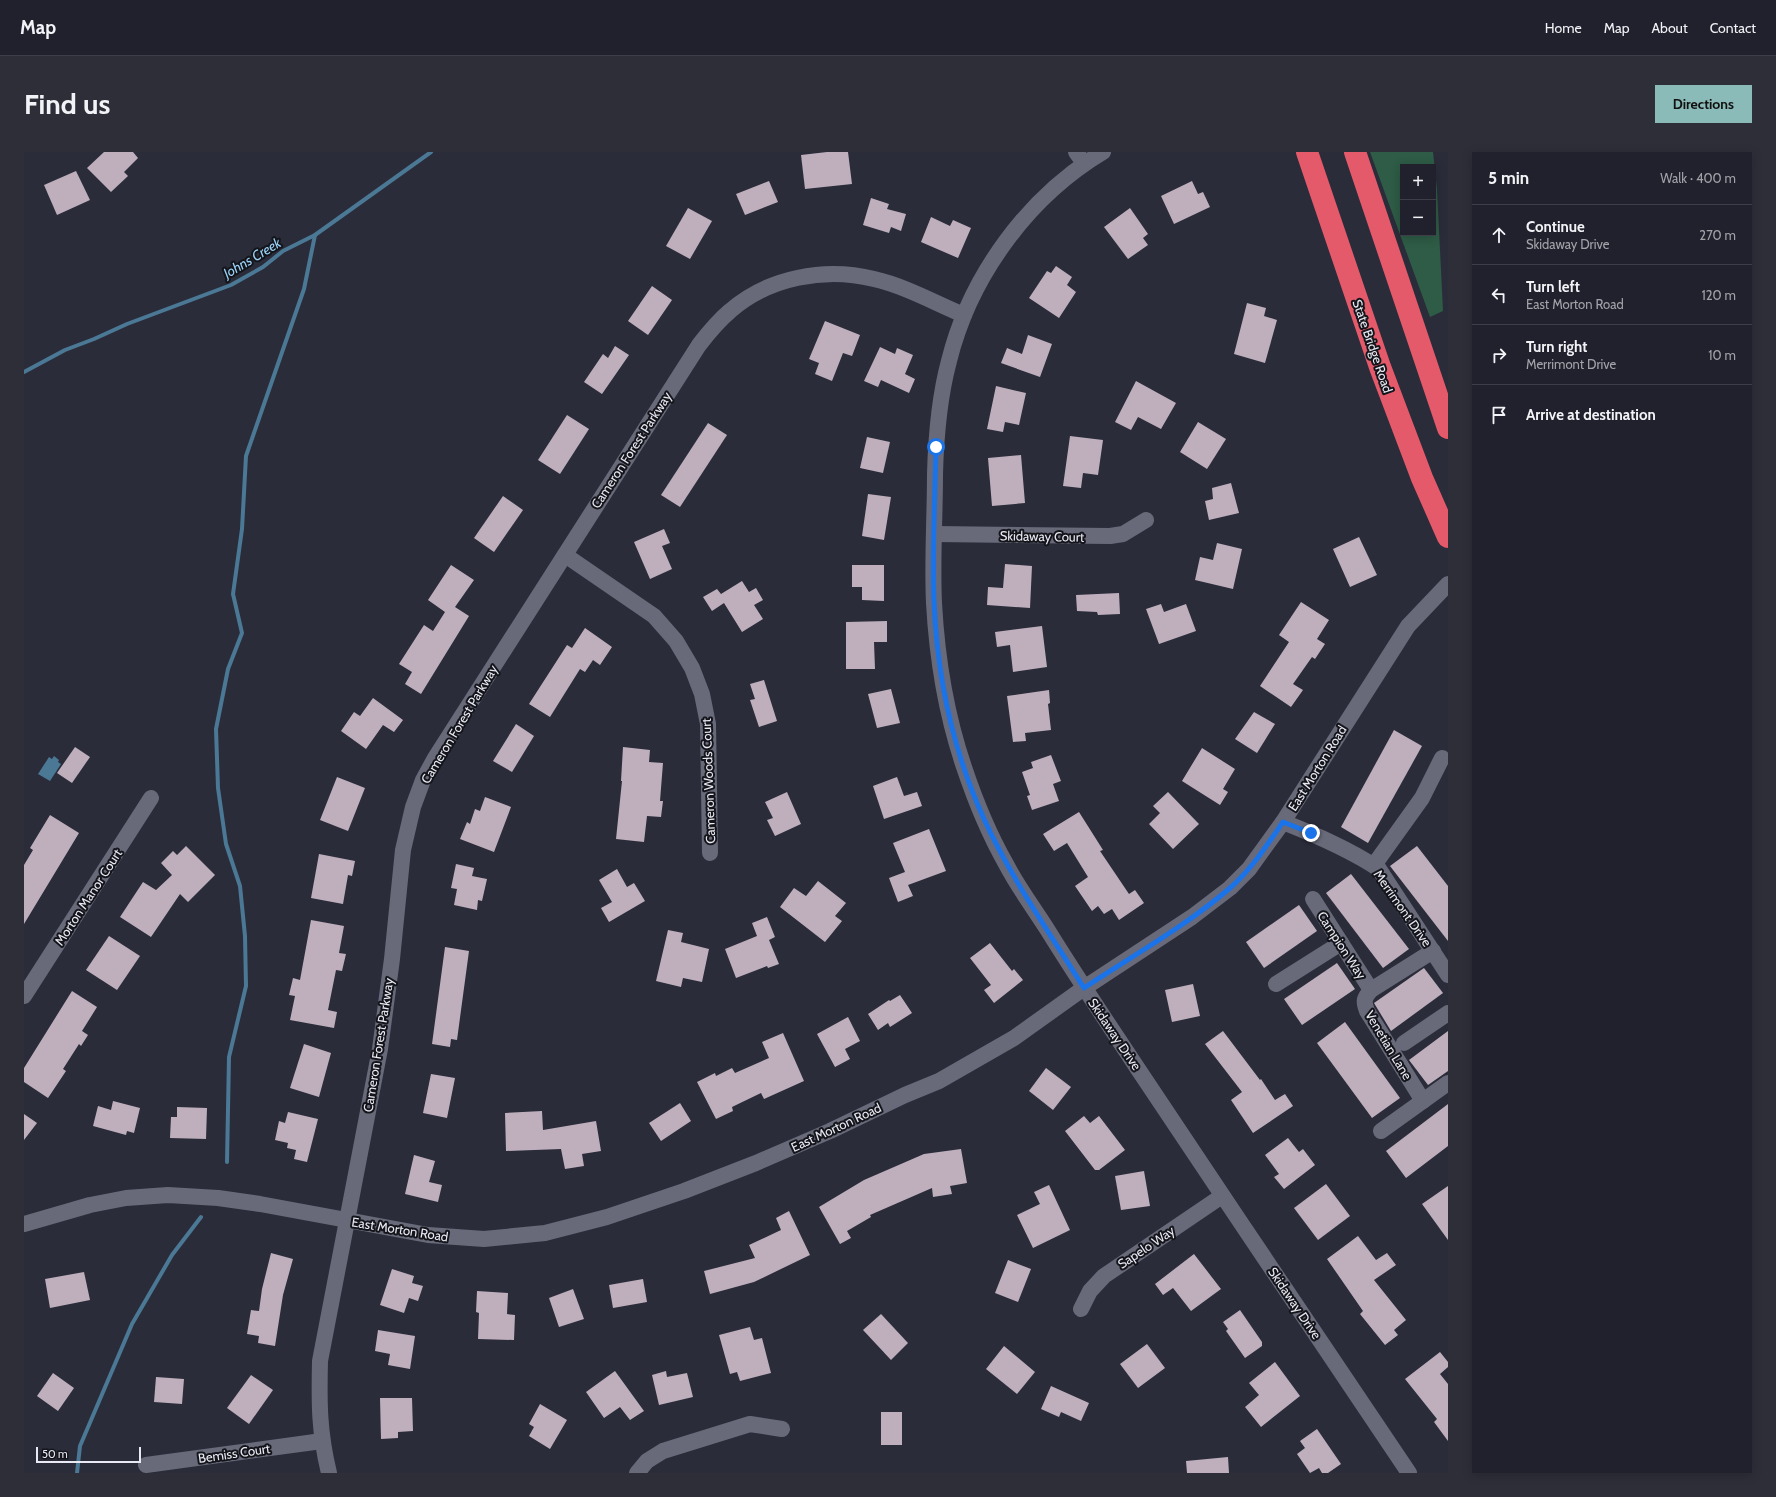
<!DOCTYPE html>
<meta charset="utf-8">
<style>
body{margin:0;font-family:Cabin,sans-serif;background:#2d2e38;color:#f1f3f6}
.controls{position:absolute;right:12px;top:12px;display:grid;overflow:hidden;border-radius:0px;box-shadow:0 2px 10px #0003}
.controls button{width:36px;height:36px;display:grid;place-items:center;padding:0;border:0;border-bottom:1px solid #3d3e48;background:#20212c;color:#f1f3f6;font:20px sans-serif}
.scale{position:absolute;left:12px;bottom:10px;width:105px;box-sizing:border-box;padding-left:4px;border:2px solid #e8e9f3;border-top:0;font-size:11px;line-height:14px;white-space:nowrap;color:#e8e9f3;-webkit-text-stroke:3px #14151b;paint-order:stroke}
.stop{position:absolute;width:12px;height:12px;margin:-9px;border:3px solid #1a73e8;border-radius:50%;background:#fff}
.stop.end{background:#1a73e8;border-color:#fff;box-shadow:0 1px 4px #0008}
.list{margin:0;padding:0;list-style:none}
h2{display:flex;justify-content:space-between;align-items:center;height:52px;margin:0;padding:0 16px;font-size:17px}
h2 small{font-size:13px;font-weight:400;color:#a2a3a9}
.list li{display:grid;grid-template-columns:26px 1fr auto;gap:12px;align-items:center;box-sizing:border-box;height:60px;padding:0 16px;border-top:1px solid #3d3e48}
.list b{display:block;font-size:15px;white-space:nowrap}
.list p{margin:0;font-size:13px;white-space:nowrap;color:#a2a3a9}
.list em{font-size:13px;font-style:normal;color:#a2a3a9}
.icon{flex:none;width:22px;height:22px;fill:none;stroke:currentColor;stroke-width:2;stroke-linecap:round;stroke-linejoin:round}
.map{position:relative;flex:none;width:1424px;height:1321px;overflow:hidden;border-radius:0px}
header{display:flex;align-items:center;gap:24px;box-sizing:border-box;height:56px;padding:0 20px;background:#20212c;border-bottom:1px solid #3d3e48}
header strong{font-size:19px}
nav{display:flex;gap:22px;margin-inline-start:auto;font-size:14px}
.intro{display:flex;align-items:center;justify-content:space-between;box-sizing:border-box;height:96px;padding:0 24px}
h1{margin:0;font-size:28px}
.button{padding:10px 18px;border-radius:0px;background:#8bbbb9;color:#111;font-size:14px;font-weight:700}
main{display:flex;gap:24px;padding:0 24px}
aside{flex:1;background:#20212c;border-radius:0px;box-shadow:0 2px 10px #0003}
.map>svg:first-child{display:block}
</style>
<header>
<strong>Map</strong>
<nav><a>Home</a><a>Map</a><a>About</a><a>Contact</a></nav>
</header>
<div class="intro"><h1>Find us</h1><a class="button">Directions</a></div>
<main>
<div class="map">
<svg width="1424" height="1321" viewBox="0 0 1424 1321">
<rect width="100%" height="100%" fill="#2a2c3a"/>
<path fill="#2e5c46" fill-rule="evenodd" d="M1346,0H1409L1413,37L1419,159L1406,165ZM1379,15H1409V81H1379Z"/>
<polygon fill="#4b7894" points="30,604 35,608 34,610 37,612 26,629 14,622 25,605 28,607"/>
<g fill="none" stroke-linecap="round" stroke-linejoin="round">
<g stroke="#4b7894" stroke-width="4">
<polyline points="0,220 41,198 70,187 103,172 207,133 239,115 259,99 291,83 407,0"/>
<polyline points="203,1010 205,905 222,834 221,784 216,734 202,692 194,636 192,577 204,517 218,481 209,442 218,377 222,304 280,137 291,83"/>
<polyline points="53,1321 56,1294 108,1172 148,1103 177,1065"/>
</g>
</g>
<g fill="#bfafbc">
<polygon points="80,0 109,0 114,6 100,20 104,24 87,40 63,16"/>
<polygon points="803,0 824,0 828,32 781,37 777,3"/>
<polygon points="52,19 66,48 33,63 20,33"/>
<polygon points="745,29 754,50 721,63 712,42"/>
<polygon points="1168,29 1174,42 1179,40 1186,55 1150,72 1137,44"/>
<polygon points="847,46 865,52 863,57 882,62 877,79 867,75 865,81 839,73"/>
<polygon points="664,56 688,69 666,107 642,94"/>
<polygon points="1106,56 1124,82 1119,86 1124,93 1104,107 1080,75"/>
<polygon points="907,65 926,74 929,68 947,76 934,106 897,90"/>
<polygon points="1032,114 1048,125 1043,133 1052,140 1035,166 1005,146 1023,119 1027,121"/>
<polygon points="628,134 648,148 624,183 604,169"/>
<polygon points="1223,151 1242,156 1240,164 1253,168 1241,211 1210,202"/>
<polygon points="801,169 836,183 828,204 819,201 808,229 791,222 795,211 785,207"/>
<polygon points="1004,183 1028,192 1016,225 977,211 983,196 998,202"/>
<polygon points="591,194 605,203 578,242 560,230 579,202 584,206"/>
<polygon points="856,195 871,202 873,196 889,203 881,222 891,227 885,241 857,228 854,235 840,229"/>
<polygon points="1112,229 1152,251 1137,277 1114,265 1107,278 1091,270"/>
<polygon points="972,234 1002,241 995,273 981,270 979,280 963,277"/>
<polygon points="543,263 565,277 536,322 514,308"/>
<polygon points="1174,270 1202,287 1183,317 1156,300"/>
<polygon points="684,271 703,283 656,355 637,343"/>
<polygon points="1046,284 1079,288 1074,323 1059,321 1057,336 1039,334"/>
<polygon points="843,285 866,290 859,321 836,316"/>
<polygon points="997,303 1001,351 968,354 964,306"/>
<polygon points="1207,331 1215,361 1185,368 1181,349 1189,347 1188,336"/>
<polygon points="844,342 867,345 860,388 838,384"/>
<polygon points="479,344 499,358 470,400 450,386"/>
<polygon points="640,377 646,391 638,394 648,417 626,427 610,390"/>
<polygon points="1335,385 1353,423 1326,435 1309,397"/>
<polygon points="1193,391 1218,397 1209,437 1171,428 1176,405 1189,408"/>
<polygon points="981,412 1008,414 1006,456 963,453 964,435 979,436"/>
<polygon points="427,413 450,428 431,455 445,464 397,542 381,532 388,520 375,512 400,473 409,479 421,460 404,448"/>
<polygon points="828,413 860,413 860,449 838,448 838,435 828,435"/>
<polygon points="718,429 725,440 732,436 739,448 730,453 739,467 718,480 700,451 688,459 679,445 693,437 697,442"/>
<polygon points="1095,441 1096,462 1074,463 1073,460 1053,459 1052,443"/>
<polygon points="1277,450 1305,468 1293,487 1301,492 1291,507 1288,505 1269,532 1279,538 1267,555 1236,534 1265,490 1255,483"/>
<polygon points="1137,452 1140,460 1162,452 1172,479 1135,492 1122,457"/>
<polygon points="863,469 863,490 850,490 851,517 822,517 822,470"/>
<polygon points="1018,474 1023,515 989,520 986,493 973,495 971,480"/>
<polygon points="561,476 588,495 576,513 569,508 561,520 556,517 526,565 505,552 543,493 548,496"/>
<polygon points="740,528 753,569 735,575 726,548 731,547 726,532"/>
<polygon points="867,537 876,571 853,576 844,542"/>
<polygon points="1025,538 1026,551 1024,552 1027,578 1001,581 1002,589 989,590 983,544"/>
<polygon points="349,546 379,568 370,580 359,573 342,597 317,579 330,560 336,564"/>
<polygon points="1230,560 1251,572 1233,601 1211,587"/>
<polygon points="492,572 510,584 488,620 469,609"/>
<polygon points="1370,578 1398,594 1344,691 1317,675"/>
<polygon points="51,595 66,605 48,631 33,621"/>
<polygon points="599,595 626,598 625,610 639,611 636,649 639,649 637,665 623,664 620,690 592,687 598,629 597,629"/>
<polygon points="1178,596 1211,617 1199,637 1204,640 1196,653 1158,629"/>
<polygon points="1027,603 1037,629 1029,632 1035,649 1008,658 1003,644 1006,643 998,620 1009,616 1007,610"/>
<polygon points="313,625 341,636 324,679 296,668"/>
<polygon points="873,625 880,644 893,640 898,654 860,667 849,634"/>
<polygon points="763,640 777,672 751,684 743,668 749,666 741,650"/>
<polygon points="1144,640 1175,672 1149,697 1125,672 1136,661 1129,654"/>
<polygon points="461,645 487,655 470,700 436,687 443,670 446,672 451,657 456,659"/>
<polygon points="1055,660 1079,698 1076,699 1105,742 1111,738 1120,751 1095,768 1088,757 1080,762 1074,754 1068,759 1051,734 1064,725 1043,691 1030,699 1019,682"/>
<polygon points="26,663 55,681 0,772 0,713 9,698 6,696"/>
<polygon points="905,677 922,719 884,733 889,744 874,750 865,726 881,720 869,691"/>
<polygon points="162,694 191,723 164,750 156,742 127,785 96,765 119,730 132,738 148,723 137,711 149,699 153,703"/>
<polygon points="1393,694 1424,734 1424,789 1366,714"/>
<polygon points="295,702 331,709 328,724 324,723 319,752 287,746"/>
<polygon points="432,712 450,716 448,724 463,727 458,749 454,748 453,758 430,753 433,737 427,736"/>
<polygon points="593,717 603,735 610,731 621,749 585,770 577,756 588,750 575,728"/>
<polygon points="1327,722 1385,797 1359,816 1302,741"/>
<polygon points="794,729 822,751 811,764 818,769 801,790 756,755 770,736 782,744"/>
<polygon points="1275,753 1293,779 1240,816 1222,790"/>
<polygon points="743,765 751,785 745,788 755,812 744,816 743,814 712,826 701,797 733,784 728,771"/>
<polygon points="287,768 320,774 315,801 322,802 318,819 312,818 304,858 313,860 310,876 266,868 271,844 265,843 269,826 276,828"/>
<polygon points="644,778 659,781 657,790 685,797 678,830 659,826 657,835 632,829"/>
<polygon points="85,784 116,804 93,838 62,818"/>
<polygon points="966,791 988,819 990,817 999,828 970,851 960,838 967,833 946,806"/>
<polygon points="421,795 445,799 433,888 427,887 426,895 408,892"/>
<polygon points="1313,811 1331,837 1278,873 1260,847"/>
<polygon points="1400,816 1419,841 1367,879 1350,851"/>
<polygon points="1169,832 1176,864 1148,870 1141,838"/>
<polygon points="48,839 73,855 58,879 64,883 57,894 55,892 39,917 42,919 24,946 0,930 0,916"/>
<polygon points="876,843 888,861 866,875 864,871 854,878 844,862 865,848 866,849"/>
<polygon points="824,865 836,889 821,897 826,907 811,915 793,882"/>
<polygon points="1321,870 1376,946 1348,966 1293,891"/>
<polygon points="1199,879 1236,928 1237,927 1251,948 1261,942 1269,954 1229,981 1207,948 1218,940 1181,892"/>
<polygon points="1424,879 1424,919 1404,933 1385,908"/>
<polygon points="759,881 780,929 740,947 737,941 708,955 709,959 692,967 673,930 691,921 692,924 708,916 711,921 745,906 738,890"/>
<polygon points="280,892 307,901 295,945 266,936"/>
<polygon points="1022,916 1047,935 1029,958 1005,939"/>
<polygon points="407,922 431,926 423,966 399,961"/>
<polygon points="89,949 116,956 110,981 103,979 102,983 69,974 74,954 87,958"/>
<polygon points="656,951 667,969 637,989 625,971"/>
<polygon points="1424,952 1424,994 1382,1026 1362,999"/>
<polygon points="153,955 183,956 182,987 146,986 147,965 153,965"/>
<polygon points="518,959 519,978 572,969 577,999 558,1002 560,1014 541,1017 537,997 482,999 481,961"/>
<polygon points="264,960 294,967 283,1010 270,1007 272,998 263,996 264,991 251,988 255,969 261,971"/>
<polygon points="0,962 13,971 0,988"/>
<polygon points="1060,964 1066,971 1075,964 1101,998 1075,1018 1071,1018 1041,979"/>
<polygon points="1264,986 1275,1000 1279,997 1291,1013 1260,1037 1250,1025 1255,1022 1241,1003"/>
<polygon points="937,997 943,1031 926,1034 928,1042 909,1045 908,1036 846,1063 847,1065 823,1079 827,1086 816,1092 795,1055 840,1028 900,1002"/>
<polygon points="390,1003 411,1009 405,1030 418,1033 414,1050 381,1042"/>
<polygon points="1120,1019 1126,1054 1097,1058 1091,1024"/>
<polygon points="1302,1032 1326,1064 1294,1088 1270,1056"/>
<polygon points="1025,1033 1046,1078 1009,1096 993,1063 1016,1052 1010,1040"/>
<polygon points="1424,1034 1424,1088 1398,1052"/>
<polygon points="765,1059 786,1103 730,1130 686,1142 680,1119 731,1106 725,1093 757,1078 752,1066"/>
<polygon points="1334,1084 1352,1108 1363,1101 1372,1113 1350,1128 1382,1168 1370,1178 1374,1183 1361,1193 1336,1162 1339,1159 1303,1107"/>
<polygon points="247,1101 269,1107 259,1143 251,1194 234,1191 235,1184 223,1182 227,1158 235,1159 238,1137"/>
<polygon points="1170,1102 1197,1137 1167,1159 1149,1136 1139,1143 1131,1132"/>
<polygon points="984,1108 1007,1117 994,1150 971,1141"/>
<polygon points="368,1117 390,1124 388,1131 399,1134 394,1149 385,1146 380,1161 356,1153"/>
<polygon points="60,1120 66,1148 26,1156 21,1127"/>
<polygon points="619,1127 623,1150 589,1156 585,1133"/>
<polygon points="549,1137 560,1167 535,1175 525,1146"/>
<polygon points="453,1139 484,1141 483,1162 491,1163 490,1188 454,1187 455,1161 452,1160"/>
<polygon points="1216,1158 1238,1190 1238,1194 1221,1206 1202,1179 1204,1177 1199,1170"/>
<polygon points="857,1162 884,1191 867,1208 839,1178"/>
<polygon points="726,1175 730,1188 738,1186 747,1221 716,1229 713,1220 706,1222 695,1183"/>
<polygon points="354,1178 391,1184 386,1217 364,1213 366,1202 351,1199"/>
<polygon points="1123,1192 1141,1216 1114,1236 1096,1212"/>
<polygon points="980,1194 1011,1220 993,1242 962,1217"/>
<polygon points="1416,1200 1424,1210 1424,1215 1416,1222 1424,1232 1424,1289 1410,1270 1413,1267 1381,1227"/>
<polygon points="1251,1210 1276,1244 1237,1275 1221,1255 1235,1243 1225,1231"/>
<polygon points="591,1219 620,1259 606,1268 596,1255 580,1266 562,1240"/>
<polygon points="642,1219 643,1225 663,1221 669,1245 635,1253 628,1223"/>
<polygon points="29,1221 50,1236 34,1259 13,1244"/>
<polygon points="227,1223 249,1238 225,1272 203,1256"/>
<polygon points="132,1225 160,1227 158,1252 130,1250"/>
<polygon points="1027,1234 1065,1251 1057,1269 1037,1260 1035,1265 1017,1257"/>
<polygon points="356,1246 388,1246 389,1279 374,1280 374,1286 357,1287"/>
<polygon points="516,1252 543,1268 526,1297 505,1284 510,1275 505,1272"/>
<rect x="857" y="1260" width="21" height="33"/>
<polygon points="1293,1277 1317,1312 1304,1321 1298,1321 1295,1316 1286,1321 1273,1302 1281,1296 1276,1289"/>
<polygon points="1204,1305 1205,1321 1163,1321 1162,1309"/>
</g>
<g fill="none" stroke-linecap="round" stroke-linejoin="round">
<g stroke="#686a7a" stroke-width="16">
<polyline points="1052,0 1060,11"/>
<path d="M1079,0C1004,45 946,124 925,209C915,246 912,283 911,322C911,365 908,408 910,451C913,506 922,562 940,615C951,648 965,682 982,712C994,735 1009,755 1023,777C1052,824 1083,870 1114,917C1204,1052 1294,1186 1385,1321"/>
<polyline points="910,382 1086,384 1099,382 1122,368"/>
<polyline points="541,403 630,464 652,489 668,516 678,542 684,572 686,701"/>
<path d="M1259,670C1292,683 1325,697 1355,717L1424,823"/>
<polyline points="1350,713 1398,646 1418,606"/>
<polyline points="1289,747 1347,838"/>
<polyline points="1252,832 1317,791"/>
<polyline points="0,844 127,646"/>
<polyline points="1380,891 1424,861"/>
<path d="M1399,949L1343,859C1339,849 1340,846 1347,838L1409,799"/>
<polyline points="1357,979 1424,931"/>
<polyline points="0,1072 66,1053 102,1046 144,1043 194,1046 236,1052 404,1083 460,1087 521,1081 583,1065 660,1039 732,1011 806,979 881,943 915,929 990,886 1060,836 1168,765 1206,736 1225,717 1259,670 1384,474 1424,432"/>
<polyline points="1057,1157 1066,1139 1080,1124 1198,1044"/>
<polyline points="122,1313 298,1289"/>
<path d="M305,1321C295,1280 295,1251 296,1209L356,897L368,807L379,698L389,655L399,628L411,606L675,193C685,180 694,169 706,159C745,125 801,115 850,127C881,134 911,151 940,163"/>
<polyline points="613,1321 623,1309 639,1299 726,1272 758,1277"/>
</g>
<g stroke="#e55a6a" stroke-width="22">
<polyline points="1283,0 1356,215 1398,326 1424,385"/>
<polyline points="1331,0 1424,276"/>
</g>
</g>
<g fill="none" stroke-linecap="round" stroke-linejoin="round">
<path stroke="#1a73e8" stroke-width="5" d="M912,295C911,346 908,398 910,449C913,523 929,599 960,667C987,726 1025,780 1060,836C1108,804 1162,774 1206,736C1227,718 1243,693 1259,670L1287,681"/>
</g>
<g text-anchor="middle" stroke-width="4" stroke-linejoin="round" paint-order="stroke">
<g font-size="13" fill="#e8e9f3" stroke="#14151b">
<text transform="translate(1349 194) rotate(71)" y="5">State Bridge Road</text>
<text transform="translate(607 298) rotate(-57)" y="5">Cameron Forest Parkway</text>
<text transform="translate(1018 384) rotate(1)" y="5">Skidaway Court</text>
<text transform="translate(435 572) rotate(-59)" y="5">Cameron Forest Parkway</text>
<text transform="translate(1293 616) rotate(-58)" y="5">East Morton Road</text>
<text transform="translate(684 629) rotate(-92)" y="5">Cameron Woods Court</text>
<text transform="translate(64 745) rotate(-57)" y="5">Morton Manor Court</text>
<text transform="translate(1379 756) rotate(55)" y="5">Merrimont Drive</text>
<text transform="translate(1318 793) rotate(57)" y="5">Campion Way</text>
<text transform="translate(1091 882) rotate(56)" y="5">Skidaway Drive</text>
<text transform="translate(354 893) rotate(-81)" y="5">Cameron Forest Parkway</text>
<text transform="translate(1365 893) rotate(59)" y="5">Venetian Lane</text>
<text transform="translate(812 975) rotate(-25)" y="5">East Morton Road</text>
<text transform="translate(376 1077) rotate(9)" y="5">East Morton Road</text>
<text transform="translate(1122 1095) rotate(-34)" y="5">Sapelo Way</text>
<text transform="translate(1271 1151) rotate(56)" y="5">Skidaway Drive</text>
<text transform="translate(210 1301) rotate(-8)" y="5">Bemiss Court</text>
</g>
<g font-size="14" font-style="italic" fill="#99d1f6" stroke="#14151b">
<text transform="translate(228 106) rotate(-31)" y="5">Johns Creek</text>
</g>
</g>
</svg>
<div class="controls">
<button>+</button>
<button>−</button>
</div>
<div class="scale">50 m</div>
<div class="stop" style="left:912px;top:295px"></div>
<div class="stop end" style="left:1287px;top:681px"></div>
</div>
<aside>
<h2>5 min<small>Walk · 400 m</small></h2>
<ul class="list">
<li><svg class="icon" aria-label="ahead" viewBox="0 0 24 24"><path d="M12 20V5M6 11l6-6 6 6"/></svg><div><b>Continue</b><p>Skidaway Drive</p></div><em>270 m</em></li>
<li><svg class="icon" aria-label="left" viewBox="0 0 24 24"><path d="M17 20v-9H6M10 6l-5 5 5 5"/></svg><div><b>Turn left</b><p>East Morton Road</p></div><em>120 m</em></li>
<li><svg class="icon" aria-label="right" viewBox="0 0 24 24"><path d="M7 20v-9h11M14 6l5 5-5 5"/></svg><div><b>Turn right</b><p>Merrimont Drive</p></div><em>10 m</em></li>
<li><svg class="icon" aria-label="arrive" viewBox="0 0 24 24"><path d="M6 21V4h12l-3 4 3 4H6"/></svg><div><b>Arrive at destination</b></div></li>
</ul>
</aside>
</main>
